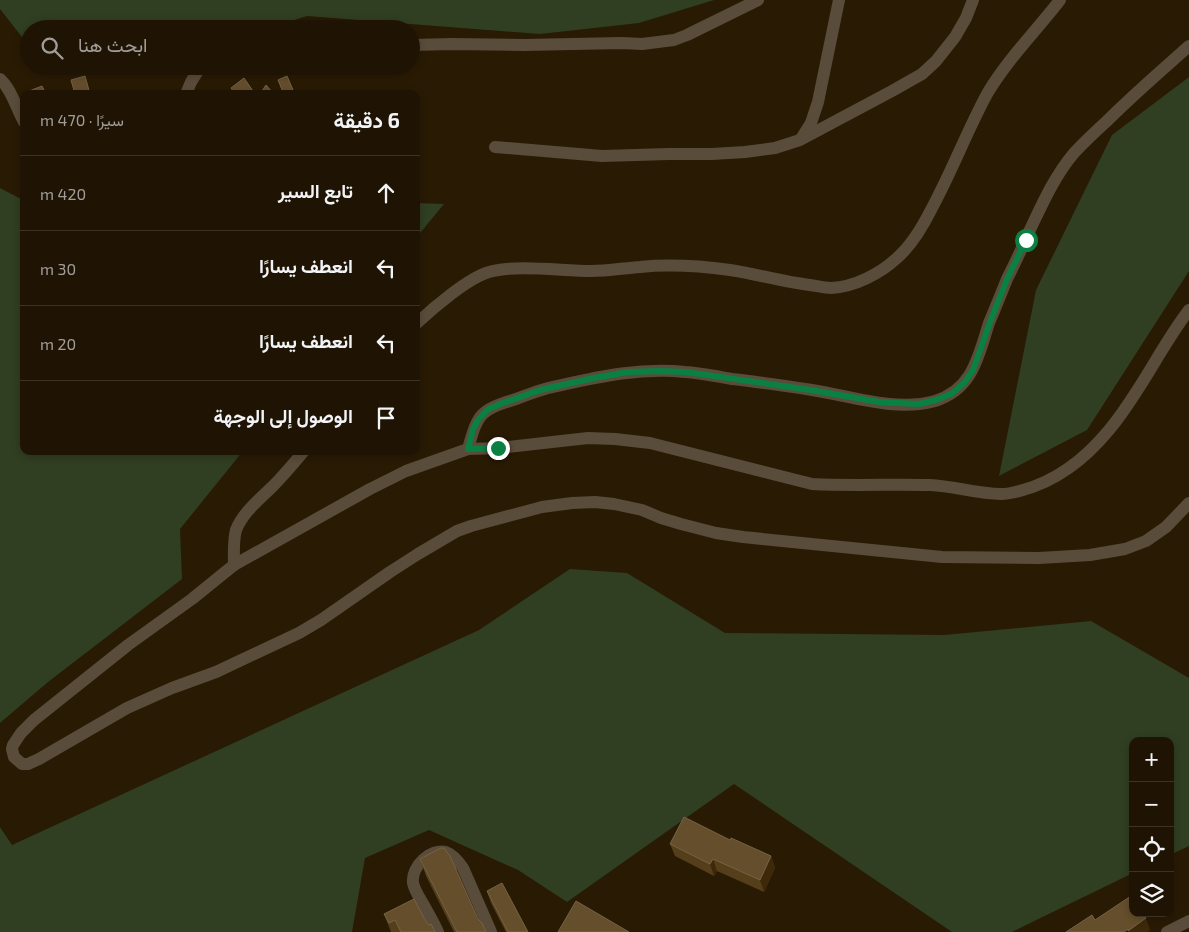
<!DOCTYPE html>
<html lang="ar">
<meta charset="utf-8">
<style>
body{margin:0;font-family:"Exo 2",Vazirmatn,sans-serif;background:#271d0d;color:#f1f3f6;direction:rtl}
.controls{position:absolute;right:15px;bottom:15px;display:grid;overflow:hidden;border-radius:10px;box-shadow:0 2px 8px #0003}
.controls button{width:45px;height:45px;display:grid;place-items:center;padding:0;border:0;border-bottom:1px solid #3c3325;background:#1f1403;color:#f1f3f6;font:25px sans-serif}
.stop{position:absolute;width:15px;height:15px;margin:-11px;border:4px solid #0b8043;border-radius:50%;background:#fff}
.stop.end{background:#0b8043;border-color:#fff;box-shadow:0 1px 5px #0008}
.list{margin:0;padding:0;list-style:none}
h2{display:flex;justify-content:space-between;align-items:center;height:65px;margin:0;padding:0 20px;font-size:21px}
h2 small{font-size:16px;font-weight:400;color:#a19e9a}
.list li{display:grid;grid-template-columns:32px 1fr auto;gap:15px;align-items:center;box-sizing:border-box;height:75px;padding:0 20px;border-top:1px solid #3c3325}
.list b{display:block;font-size:19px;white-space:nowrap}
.list em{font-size:16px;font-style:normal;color:#a19e9a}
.icon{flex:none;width:28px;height:28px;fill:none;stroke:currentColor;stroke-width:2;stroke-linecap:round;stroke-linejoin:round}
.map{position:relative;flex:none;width:1189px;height:932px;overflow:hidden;direction:ltr}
.search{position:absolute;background:#1f1403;box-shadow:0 2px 8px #0003;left:20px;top:20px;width:400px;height:55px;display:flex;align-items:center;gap:12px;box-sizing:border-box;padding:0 18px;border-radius:28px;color:#a19e9a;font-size:19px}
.panel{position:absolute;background:#1f1403;box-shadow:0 2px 8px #0003;left:20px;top:90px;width:400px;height:365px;border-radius:10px;direction:rtl}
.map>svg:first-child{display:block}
</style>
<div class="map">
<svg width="1189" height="932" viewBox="0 0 1189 932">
<rect width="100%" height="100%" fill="#291a04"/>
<g fill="#303e21">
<polygon points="0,0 714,0 639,23 540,34 307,16 266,29 29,29 29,46 0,9"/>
<polygon points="1189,77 1189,271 1087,430 999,476 1036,290 1112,135"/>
<polygon points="0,188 21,199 24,199 24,451 243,451 180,529 182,579 48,682 0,723"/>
<polygon points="416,203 444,204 416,238"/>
<polygon points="570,569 627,573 725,633 944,635 1091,621 1189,678 1189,846 1170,855 1170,741 1133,741 1133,873 1012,932 952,932 734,784 567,902 518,870 429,830 365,858 352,932 0,932 0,827 12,845 479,630"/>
</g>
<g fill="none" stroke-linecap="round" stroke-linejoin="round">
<g stroke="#5a4c3a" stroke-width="12">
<polyline points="411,45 452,44 524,45 622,43 642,44 674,40 687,35 758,0"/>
<path d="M1189,46C1162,70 1134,94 1108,120C1096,131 1085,141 1074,153C1053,178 1041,207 1027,236C1021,251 1014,265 1007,279C1001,294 995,309 989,323C978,357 973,389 935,401C896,412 851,396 812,390C786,386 759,382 732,379C716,376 700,373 685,372C637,367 594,378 548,388C537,391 527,395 516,399C481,410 478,412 468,449L406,471L370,489L234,565L192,599L128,645L34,720L21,733L13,745L12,749L14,757L22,764H28L39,759L127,708L172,688L216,672L299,633L321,620L390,572L418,554L457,531L471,526L542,507L572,503L595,502L614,504L642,510L661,518L681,524L716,533L743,537L942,557L1039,558L1090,555L1125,549L1146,541L1166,527L1189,503"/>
<path d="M0,79C12,90 16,108 24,122"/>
<polyline points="186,94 191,82 201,66"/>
<polyline points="801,139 811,123 818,102 839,0"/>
<polyline points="495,147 602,156 669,154 712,154 745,152 775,148 800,140 892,91 922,74 936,61 955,37 966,18 973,0"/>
<path d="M416,324C433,308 468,278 489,272C518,264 561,271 591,271C608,271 624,268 640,267C670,264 700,266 730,270C757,274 783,282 810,285C817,286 824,288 831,288C854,287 880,274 897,258C912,245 923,226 932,208C952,171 967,131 987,94C1007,60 1036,31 1060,0"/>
<path d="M468,449L499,448L588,438L615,439L650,443L812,484C851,486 890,484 930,485C954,486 977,494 1001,494C1009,494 1016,492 1023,490C1059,480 1086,458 1109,430C1140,393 1160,348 1189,310"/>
<path d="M234,565C234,554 233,541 236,530C243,512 260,499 273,486C284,475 294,463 304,451"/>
<path d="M438,932C435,925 431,918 427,911C423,902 415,893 413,883C411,866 431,848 446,852C454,855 459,862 463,868L491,932"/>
<polyline points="1167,932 1189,921"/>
</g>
</g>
<g fill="#553e1a">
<polygon points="287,76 295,94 283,94 278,80"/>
<polygon points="730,840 771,856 775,868 764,892 717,871 714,876 675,856 670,844"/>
<polygon points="420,859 478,919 486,932 454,932 426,876"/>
<polygon points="487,891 528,932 506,932 491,903"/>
<polygon points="384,914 425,920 435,932 391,932"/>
</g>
<g fill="#3d2909">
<polygon points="771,856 775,868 764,892 760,880"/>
<polygon points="713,859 717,871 714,876 710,864"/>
<polygon points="1146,918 1150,930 1148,932 1129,932 1128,931"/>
</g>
<g fill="#644e2c" stroke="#766344">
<polygon points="85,76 90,94 75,94 71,80"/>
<polygon points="287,76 293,90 286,94 284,94 278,80"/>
<polygon points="244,78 255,94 235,94 231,88"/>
<polygon points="266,85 273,93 272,94 260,94"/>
<polygon points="42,86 46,94 24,94 24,93"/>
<polygon points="684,817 730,840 731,838 771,856 760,880 713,859 710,864 670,844"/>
<polygon points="441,848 444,848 450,856 478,919 482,923 486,932 457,932 420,859"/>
<polygon points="502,883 528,932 508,932 487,891"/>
<polygon points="1131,896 1133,898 1133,913 1142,913 1146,918 1128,931 1128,929 1124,932 1066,932 1092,915 1095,920"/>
<polygon points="414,899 425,920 429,925 431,924 435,932 401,932 395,920 389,923 384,914"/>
<polygon points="576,901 629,932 558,932"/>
</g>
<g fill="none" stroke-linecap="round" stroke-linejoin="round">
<polyline stroke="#0b8043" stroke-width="6" points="498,448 468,449 473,429 478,420 487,410 500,404 540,390 594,378 628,372 660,371 686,372 811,390 879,402 919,404 936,400 951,394 964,383 973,370 990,322 1007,279 1026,240"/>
</g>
</svg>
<div class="controls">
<button>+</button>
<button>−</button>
<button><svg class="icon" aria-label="locate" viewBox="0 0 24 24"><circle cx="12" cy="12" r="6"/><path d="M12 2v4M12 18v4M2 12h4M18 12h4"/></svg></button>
<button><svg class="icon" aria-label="layers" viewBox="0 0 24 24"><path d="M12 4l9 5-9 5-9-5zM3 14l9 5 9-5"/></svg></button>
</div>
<div class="stop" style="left:1026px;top:240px"></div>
<div class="stop end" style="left:498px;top:448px"></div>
<div class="search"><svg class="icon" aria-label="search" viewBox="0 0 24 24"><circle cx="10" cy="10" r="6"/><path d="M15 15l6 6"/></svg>ابحث هنا</div>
<section class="panel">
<h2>6 دقيقة<small>سيرًا · 470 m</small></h2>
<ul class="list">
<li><svg class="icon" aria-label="ahead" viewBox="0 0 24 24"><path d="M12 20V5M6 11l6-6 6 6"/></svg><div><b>تابع السير</b></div><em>420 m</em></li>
<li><svg class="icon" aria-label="left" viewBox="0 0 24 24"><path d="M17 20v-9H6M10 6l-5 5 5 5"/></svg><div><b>انعطف يسارًا</b></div><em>30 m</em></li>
<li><svg class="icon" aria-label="left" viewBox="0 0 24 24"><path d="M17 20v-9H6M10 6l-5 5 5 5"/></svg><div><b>انعطف يسارًا</b></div><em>20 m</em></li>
<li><svg class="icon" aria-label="arrive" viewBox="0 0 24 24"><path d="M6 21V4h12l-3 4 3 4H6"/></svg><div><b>الوصول إلى الوجهة</b></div></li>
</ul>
</section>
</div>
